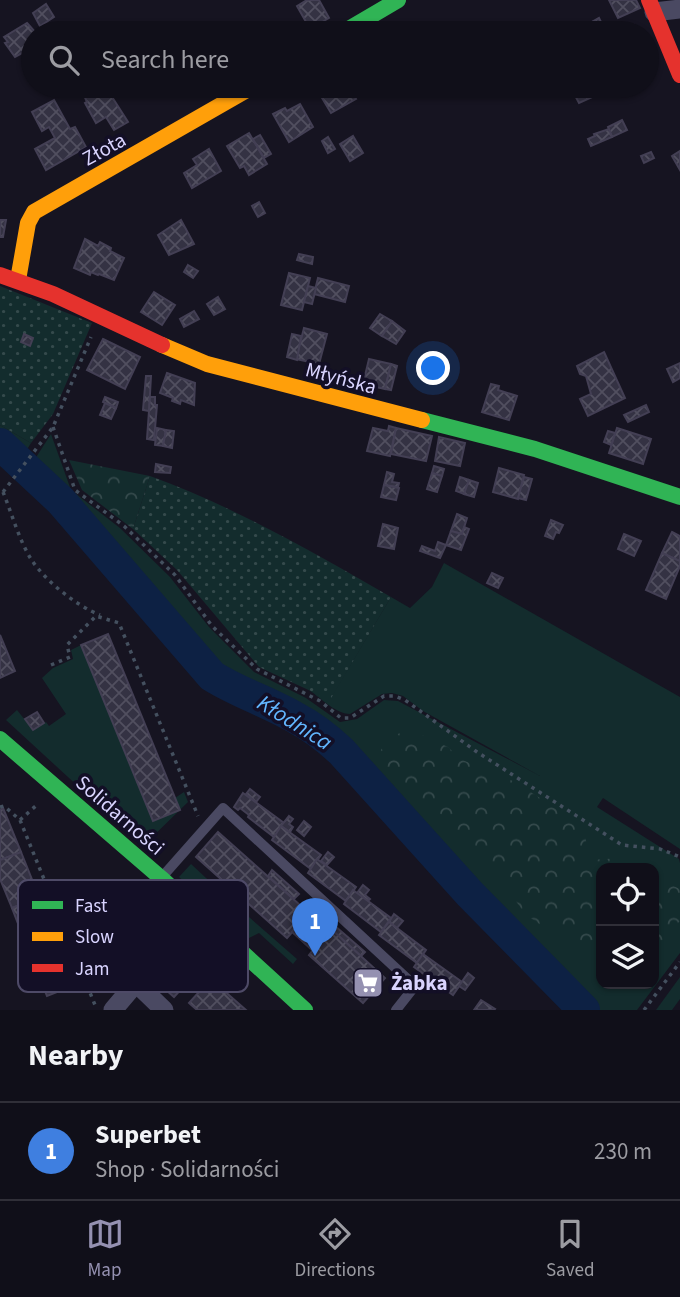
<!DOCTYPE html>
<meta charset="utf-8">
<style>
body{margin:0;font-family:"Source Sans 3",sans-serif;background:#191822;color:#f1f3f6}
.controls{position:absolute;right:21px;bottom:21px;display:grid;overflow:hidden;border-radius:14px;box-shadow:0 2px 5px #0004}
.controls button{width:63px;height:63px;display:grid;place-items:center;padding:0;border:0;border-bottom:2px solid #302f38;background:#100f19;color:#f1f3f6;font:35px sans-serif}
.you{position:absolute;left:434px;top:369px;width:24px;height:24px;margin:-18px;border:5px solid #fff;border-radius:50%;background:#1a73e8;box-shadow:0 0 0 10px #1a73e833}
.badge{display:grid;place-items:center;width:46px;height:46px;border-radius:50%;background:#9591b1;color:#fff;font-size:23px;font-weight:700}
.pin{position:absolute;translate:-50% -58px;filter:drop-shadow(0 2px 4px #0008)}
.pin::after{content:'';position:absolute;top:37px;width:24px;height:21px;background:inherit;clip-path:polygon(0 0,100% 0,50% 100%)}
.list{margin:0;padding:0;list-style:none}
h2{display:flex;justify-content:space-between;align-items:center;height:91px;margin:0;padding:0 28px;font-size:30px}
h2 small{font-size:23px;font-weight:400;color:#9c9ca2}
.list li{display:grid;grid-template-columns:46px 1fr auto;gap:21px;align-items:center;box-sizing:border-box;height:98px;padding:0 28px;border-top:2px solid #302f38}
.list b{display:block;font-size:26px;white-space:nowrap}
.list p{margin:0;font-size:23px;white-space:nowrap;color:#9c9ca2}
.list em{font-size:23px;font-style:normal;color:#9c9ca2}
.icon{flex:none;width:38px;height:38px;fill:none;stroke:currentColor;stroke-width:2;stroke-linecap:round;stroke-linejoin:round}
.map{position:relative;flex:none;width:680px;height:1010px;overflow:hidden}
.search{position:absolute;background:#100f19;box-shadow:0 2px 5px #0004;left:21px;right:21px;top:21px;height:77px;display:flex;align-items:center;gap:18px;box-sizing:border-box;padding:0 24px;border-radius:38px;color:#9c9ca2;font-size:26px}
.sheet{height:189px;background:#100f19}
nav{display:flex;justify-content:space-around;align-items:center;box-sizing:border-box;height:98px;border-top:2px solid #302f38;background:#100f19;font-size:19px;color:#9c9ca2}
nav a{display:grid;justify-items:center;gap:4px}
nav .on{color:#9591b1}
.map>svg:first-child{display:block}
</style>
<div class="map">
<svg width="680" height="1010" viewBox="0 0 680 1010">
<defs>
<pattern id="forest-crowns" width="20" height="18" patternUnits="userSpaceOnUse" patternTransform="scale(1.75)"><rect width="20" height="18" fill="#132c2d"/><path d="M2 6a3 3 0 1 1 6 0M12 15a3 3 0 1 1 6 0" fill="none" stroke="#354a4c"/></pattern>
<pattern id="garden-dots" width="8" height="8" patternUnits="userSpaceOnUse" patternTransform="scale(1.75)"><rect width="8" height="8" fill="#132c2d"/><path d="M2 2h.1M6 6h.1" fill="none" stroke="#354a4c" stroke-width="1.8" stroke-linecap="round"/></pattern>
<pattern id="building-cross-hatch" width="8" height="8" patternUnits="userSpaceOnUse" patternTransform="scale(1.75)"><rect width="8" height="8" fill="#343243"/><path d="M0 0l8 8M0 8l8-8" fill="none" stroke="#514f5f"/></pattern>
</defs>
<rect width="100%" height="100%" fill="#161421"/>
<g fill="#132c2d" fill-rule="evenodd">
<polygon points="0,425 31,443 23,456 0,435"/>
<path d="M51,434L71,490L120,528L170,577L209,627L254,672L306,698L340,722L357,719L384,700L398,701L540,776L423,711L403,696L392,693L382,694L350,714C335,714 319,696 306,688L330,699L391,597L410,608L432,587L444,563L680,697V849L603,798L597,807L679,859L680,863V953L637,1010H595L551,970L513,930L341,740C302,708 254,700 215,671L98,534L33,462ZM601,868H654V984H601Z"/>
<polygon points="81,645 153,821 180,810 175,798 184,792 188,802 143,846 6,720 17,710 33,730 46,722 49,726 66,714 42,678 53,668 73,659 71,650"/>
<polygon points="191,864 220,891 209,904 179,877"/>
<polygon points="249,917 297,959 293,964 259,933 247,939 238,930"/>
<polygon points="680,977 680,999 672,1010 656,1010"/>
</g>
<g fill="url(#forest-crowns)">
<polygon points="69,460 150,476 133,529 82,490"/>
<polygon points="409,729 448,747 460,759 515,782 582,825 591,860 621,858 634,868 601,868 601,959 586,953 568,939 548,930 525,914 493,869 469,842 390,774 383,761 381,750 389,738"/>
<path d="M665,882L680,889V921C669,931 664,942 654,952V883Z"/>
</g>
<g fill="url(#garden-dots)">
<polygon points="0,286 92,323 53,414 31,443 0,425"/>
<path d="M150,476C235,507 313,552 391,597L330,700L259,667L177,570L133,529Z"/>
</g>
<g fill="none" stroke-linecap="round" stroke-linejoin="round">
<path stroke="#0d2144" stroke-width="32" d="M0,444L61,501L212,676C239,693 269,702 296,718C313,727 327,738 341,751L470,894L584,1010"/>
</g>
<g fill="url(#building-cross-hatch)" stroke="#433f54" stroke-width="2">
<polygon points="307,0 319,0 329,18 310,29 297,6"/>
<polygon points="609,0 636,0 640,8 618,18"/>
<polygon points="46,4 54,17 40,26 33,13"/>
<polygon points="599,18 604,28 597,32 592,22"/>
<polygon points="592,22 597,32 572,33"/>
<polygon points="27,23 36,33 33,33 33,46 30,48 28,46 24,49 26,51 15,57 5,43 8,42 4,37"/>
<polygon points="634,25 637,33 612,33"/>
<polygon points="80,86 105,86 128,122 114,130 106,117 96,123 85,103 87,102"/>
<polygon points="332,86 348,86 356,99 331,113 319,93"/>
<polygon points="575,86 596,86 599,94 579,103 571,88"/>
<polygon points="54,100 70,129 75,127 86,147 46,170 35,149 55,138 49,127 42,131 32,112"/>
<polygon points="300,104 313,127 289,142 273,114 285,108 287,111"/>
<polygon points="622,120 627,130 612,137 608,127"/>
<polygon points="609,129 612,137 591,146 588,139 595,136 594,134"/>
<polygon points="249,133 267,164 249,175 244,166 240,168 227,146"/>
<polygon points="260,135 271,154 264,158 253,139"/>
<polygon points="353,136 363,153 350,161 340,144"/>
<polygon points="328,137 335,149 328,153 322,141"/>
<polygon points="209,149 221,171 192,188 184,173 197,165 193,159"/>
<polygon points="680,151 680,170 672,156"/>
<polygon points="651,152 654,158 644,163 641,156"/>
<polygon points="259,202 265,213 258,217 252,206"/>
<polygon points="0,220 6,220 3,237 0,237"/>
<polygon points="181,220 194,244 169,255 158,235"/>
<polygon points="85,239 98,246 100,242 111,248 110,251 124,258 114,280 99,274 98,275 91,272 90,275 74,268"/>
<polygon points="299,254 313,257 312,264 297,260"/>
<polygon points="188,265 198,271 193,278 184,272"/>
<polygon points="289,273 310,278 302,310 281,305"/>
<polygon points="318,278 349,286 345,302 314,294"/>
<polygon points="308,286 316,288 312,304 304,302"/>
<polygon points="154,292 175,305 162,325 141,312"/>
<polygon points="218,297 225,309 214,315 207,304"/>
<polygon points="194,311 199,319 184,327 180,319"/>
<polygon points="380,314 392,321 382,336 370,328"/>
<polygon points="392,321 405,331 396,344 382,336"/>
<polygon points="304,328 327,334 319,364 296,359"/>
<polygon points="24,334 33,338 30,346 21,342"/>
<polygon points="292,334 301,336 297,360 287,357"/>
<polygon points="103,339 140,357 125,389 87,370"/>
<polygon points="604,352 625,398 588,416 580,399 591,394 586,376 580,374 577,366"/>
<polygon points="369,359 391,364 385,389 363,384"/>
<polygon points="680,363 680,378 673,382 667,369"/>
<polygon points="391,364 397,366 391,390 385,389"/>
<polygon points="167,373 195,383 194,405 181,400 180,404 172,401 173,398 160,393"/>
<polygon points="146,376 151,376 149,411 143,410"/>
<polygon points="491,384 499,386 498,390 517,396 509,420 482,412"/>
<polygon points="105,397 118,402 116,408 103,402"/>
<polygon points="150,397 155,397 155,405 157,405 154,440 147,439"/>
<polygon points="105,403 116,408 111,419 100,415"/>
<polygon points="646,405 649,412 628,422 624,415"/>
<polygon points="389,426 396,428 390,456 367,451 373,428 388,431"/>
<polygon points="157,428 166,430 163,446 155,445"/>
<polygon points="396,428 432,436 426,461 391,454"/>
<polygon points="617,428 651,439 643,464 609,453"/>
<polygon points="166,430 174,431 172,448 163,446"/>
<polygon points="608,431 615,433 611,445 604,442"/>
<polygon points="439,437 465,443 460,466 435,461"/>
<polygon points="156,464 171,467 170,473 155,472"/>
<polygon points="434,466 444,469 442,476 432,473"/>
<polygon points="499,468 524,475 518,499 493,492"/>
<polygon points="387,472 394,474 392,482 399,483 398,487 384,485"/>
<polygon points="432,473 442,476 437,492 427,489"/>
<polygon points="460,477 469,480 464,494 456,491"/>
<polygon points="524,477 532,479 526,500 518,498"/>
<polygon points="469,480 478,483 474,497 464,494"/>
<polygon points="384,485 399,488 396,500 381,497"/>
<polygon points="457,514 467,518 462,534 451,531"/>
<polygon points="551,520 563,525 559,533 556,532 553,539 545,536"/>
<polygon points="383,524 398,528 394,549 378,546"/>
<polygon points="464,527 469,529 461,550 446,545 451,531 462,534"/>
<polygon points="672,532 680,536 680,561 662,553"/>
<polygon points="624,534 641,541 634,556 618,549"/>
<polygon points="438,542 446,545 440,558 420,551 422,546 435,551"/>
<polygon points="662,553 680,561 680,566 666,599 646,590"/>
<polygon points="492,573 503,578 498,588 487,583"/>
<polygon points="108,634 180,810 153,821 81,645"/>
<polygon points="0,635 15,671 0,678"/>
<polygon points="37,712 44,723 33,730 25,719"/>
<polygon points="250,789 260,797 256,802 246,794"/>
<polygon points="243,793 284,823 274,837 248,817 249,815 240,808 238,810 234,807"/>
<polygon points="3,808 21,852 0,860 0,810"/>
<polygon points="289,816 293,819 289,824 293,827 290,832 281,826"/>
<polygon points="304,821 311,827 304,836 297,830"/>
<polygon points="281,826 321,855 311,869 272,840"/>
<polygon points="218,832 309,913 287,938 196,857"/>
<polygon points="21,852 39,897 12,908 0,879 0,860"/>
<polygon points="328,852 334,857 327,865 321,861"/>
<polygon points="317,859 356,887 346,901 308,873"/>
<polygon points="272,870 299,894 294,899 268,876"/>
<polygon points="363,885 369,890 365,895 370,899 368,901 357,893"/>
<polygon points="353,890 391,918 381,932 344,904"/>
<polygon points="39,897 57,941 29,952 12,908"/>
<polygon points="309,913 329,930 324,936 303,918"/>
<polygon points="394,914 403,921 397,928 389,922"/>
<polygon points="303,918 324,936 312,950 292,932"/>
<polygon points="389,922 426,950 417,963 379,935"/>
<polygon points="335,926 365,952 361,956 332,930"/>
<polygon points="330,928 385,978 363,1003 309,955"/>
<polygon points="57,941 75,985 47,996 29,952"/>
<polygon points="423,954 462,982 453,995 414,967"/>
<polygon points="184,970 192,977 174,997 166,990"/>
<polygon points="468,973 474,978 465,990 459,986"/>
<polygon points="211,979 230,996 246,1010 197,1010 189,1003"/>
<polygon points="481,1000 495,1009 494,1010 474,1010"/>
</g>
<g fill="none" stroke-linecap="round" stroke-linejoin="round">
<g stroke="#44505f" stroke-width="3.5" stroke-dasharray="3.5 5" stroke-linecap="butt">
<polyline points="53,427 75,490 124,526 175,575 212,626 257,669 320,701 341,718 350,718 384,696 395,696 405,700 477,752 622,845 660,849 680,857"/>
<polyline points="3,492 53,427 91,337"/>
<path d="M3,492C12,514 19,540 31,559C45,581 77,606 100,615"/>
<polyline points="51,665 70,657 67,645 96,616 119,623 198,816"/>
<polyline points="0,807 4,806 20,820 95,1005"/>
<polyline points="20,820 39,803"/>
<polyline points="644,1010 680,962"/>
</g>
<polyline stroke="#4a4962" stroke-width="10" points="162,877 223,808 415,986 396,1010"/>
<g stroke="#4a4962" stroke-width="19">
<polyline points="654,12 680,9"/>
<polyline points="136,983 164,1010"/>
<polyline points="113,1010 186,924 199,913"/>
</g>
<g stroke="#30b455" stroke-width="16">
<polyline points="342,33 398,0"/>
<polyline points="422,420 535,449 680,497"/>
<polyline points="0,739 161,878 305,1010"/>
</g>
<g stroke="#ff9f0a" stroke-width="16">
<polyline points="18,280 28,223 34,212 254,86"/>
<polyline points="162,345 207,364 422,420"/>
</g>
<g stroke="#e5322d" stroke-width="16">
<polyline points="649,0 680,75"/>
<polyline points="0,275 53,294 162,345"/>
</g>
</g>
<defs>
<g id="supermarket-square" transform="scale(1.575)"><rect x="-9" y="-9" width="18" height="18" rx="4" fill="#9591b1" stroke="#130f26"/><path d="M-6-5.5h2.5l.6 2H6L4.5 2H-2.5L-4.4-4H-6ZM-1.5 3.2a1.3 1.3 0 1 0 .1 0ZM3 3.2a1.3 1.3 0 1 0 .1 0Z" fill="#fff"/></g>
</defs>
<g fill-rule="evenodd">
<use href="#supermarket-square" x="368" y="983"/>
</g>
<g text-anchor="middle" stroke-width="7" stroke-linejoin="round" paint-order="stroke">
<g font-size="21" fill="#d9d4ff" stroke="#130f26">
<text transform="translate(104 149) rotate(-29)" y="7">Złota</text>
<text transform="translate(341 378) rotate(15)" y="7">Młyńska</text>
<text transform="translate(120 815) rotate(41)" y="7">Solidarności</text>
</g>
<g font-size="21" font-weight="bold" fill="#d9d4ff" stroke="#130f26" text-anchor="start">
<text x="391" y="990">Żabka</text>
</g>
<g font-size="23" font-style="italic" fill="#62b6ff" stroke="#130f26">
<text transform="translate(295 722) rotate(32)" y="8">Kłodnica</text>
</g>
</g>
<rect x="18" y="880" width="230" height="112" rx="10" fill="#130f26" stroke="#4e4a67" stroke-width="2"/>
<rect x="32" y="901" width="31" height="8" fill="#30b455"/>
<rect x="32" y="932" width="31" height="9" fill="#ff9f0a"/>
<rect x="32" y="964" width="31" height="8" fill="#e5322d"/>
<g font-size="19" fill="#d9d4ff">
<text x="75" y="912">Fast</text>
<text x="75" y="943">Slow</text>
<text x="75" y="975">Jam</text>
</g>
</svg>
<div class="controls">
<button><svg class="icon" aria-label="locate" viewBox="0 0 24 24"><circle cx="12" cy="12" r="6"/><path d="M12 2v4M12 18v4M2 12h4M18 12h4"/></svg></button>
<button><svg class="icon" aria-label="layers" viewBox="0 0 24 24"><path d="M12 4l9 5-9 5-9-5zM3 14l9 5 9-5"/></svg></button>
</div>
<div class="you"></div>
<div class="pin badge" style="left:315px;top:956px;background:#3f7fe0">1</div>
<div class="search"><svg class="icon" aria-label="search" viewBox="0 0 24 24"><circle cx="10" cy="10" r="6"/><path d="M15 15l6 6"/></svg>Search here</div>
</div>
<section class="sheet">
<h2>Nearby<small></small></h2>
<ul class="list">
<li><span class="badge" style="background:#3f7fe0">1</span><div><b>Superbet</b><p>Shop · Solidarności</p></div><em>230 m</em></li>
</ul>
</section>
<nav>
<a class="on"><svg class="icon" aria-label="map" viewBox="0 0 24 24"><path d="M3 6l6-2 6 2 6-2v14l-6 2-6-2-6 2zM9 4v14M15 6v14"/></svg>Map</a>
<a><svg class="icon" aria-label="directions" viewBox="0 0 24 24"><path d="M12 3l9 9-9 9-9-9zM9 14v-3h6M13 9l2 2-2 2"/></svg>Directions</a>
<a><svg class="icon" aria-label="saved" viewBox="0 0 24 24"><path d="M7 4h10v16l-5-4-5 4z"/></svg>Saved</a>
</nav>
